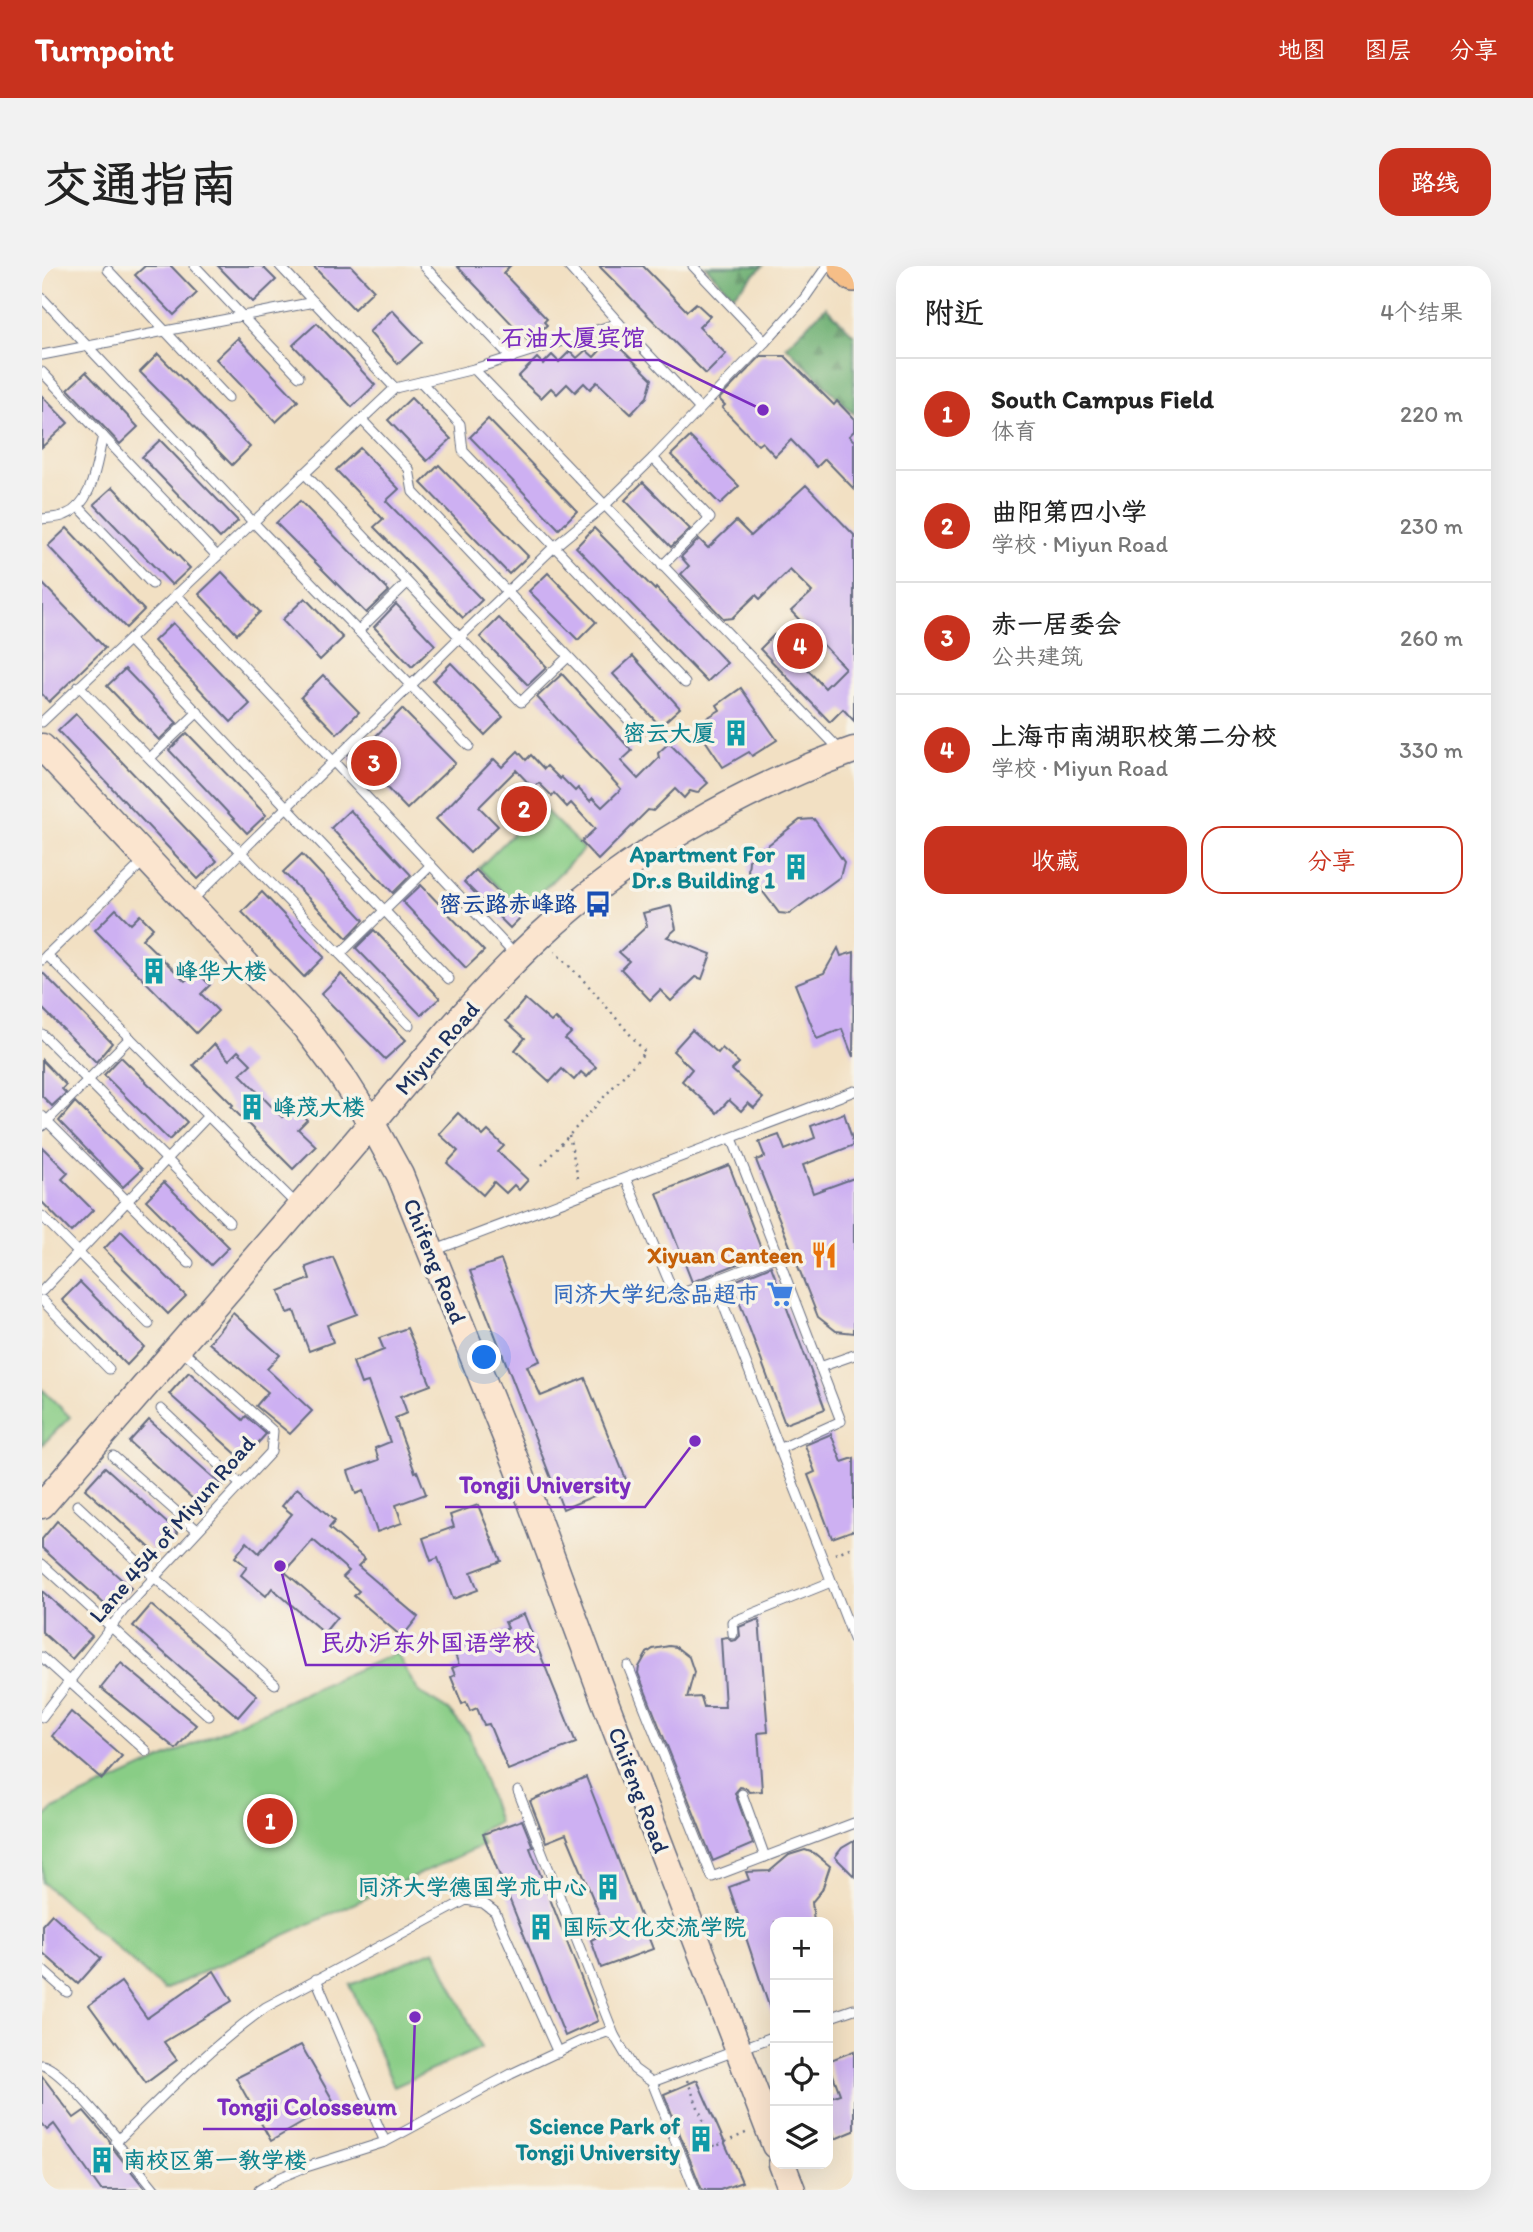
<!DOCTYPE html>
<html lang="zh">
<meta charset="utf-8">
<style>
body{margin:0;font-family:Itim,"LXGW WenKai TC",sans-serif;background:#f2f2f2;color:#222}
.controls{position:absolute;right:21px;bottom:21px;display:grid;overflow:hidden;border-radius:14px;box-shadow:0 7px 28px #0002}
.controls button{width:63px;height:63px;display:grid;place-items:center;padding:0;border:0;border-bottom:2px solid #e0e0e0;background:#fff;color:#222;font:35px sans-serif}
.you{position:absolute;left:443px;top:1092px;width:24px;height:24px;margin:-18px;border:5px solid #fff;border-radius:50%;background:#1a73e8;box-shadow:0 0 0 10px #1a73e833}
.badge{display:grid;place-items:center;width:46px;height:46px;border-radius:50%;background:#c8321e;color:#fff;font-size:23px;font-weight:700}
.pin{position:absolute;translate:-50% -50%;border:4px solid #fff;box-shadow:0 2px 7px #0006}
.list{margin:0;padding:0;list-style:none}
h2{display:flex;justify-content:space-between;align-items:center;height:91px;margin:0;padding:0 28px;font-size:30px}
h2 small{font-size:23px;font-weight:400;color:#767676}
.list li{display:grid;grid-template-columns:46px 1fr auto;gap:21px;align-items:center;box-sizing:border-box;height:112px;padding:0 28px;border-top:2px solid #e0e0e0}
.list b{display:block;font-size:26px;white-space:nowrap}
.list p{margin:0;font-size:23px;white-space:nowrap;color:#767676}
.list em{font-size:23px;font-style:normal;color:#767676}
.actions{display:flex;gap:14px;padding:21px 28px}
.actions a{flex:1;padding:16px 0;border:2px solid #c8321e;border-radius:21px;text-align:center;font-size:24px;color:#c8321e}
.actions .main{background:#c8321e;color:#fff}
.icon{flex:none;width:38px;height:38px;fill:none;stroke:currentColor;stroke-width:2;stroke-linecap:round;stroke-linejoin:round}
.map{position:relative;flex:none;width:812px;height:1924px;overflow:hidden;border-radius:21px}
header{display:flex;align-items:center;gap:42px;box-sizing:border-box;height:98px;padding:0 35px;background:#c8321e;color:#fff}
header strong{font-size:33px}
nav{display:flex;gap:38px;margin-inline-start:auto;font-size:24px}
.intro{display:flex;align-items:center;justify-content:space-between;box-sizing:border-box;height:168px;padding:0 42px}
h1{margin:0;font-size:49px}
.button{padding:18px 32px;border-radius:21px;background:#c8321e;color:#fff;font-size:24px;font-weight:700}
main{display:flex;gap:42px;padding:0 42px}
aside{flex:1;background:#fff;border-radius:21px;box-shadow:0 7px 28px #0002}
.map>svg:first-child{display:block}
</style>
<header>
<strong>Turnpoint</strong>
<nav><a>地图</a><a>图层</a><a>分享</a></nav>
</header>
<div class="intro"><h1>交通指南</h1><a class="button">路线</a></div>
<main>
<div class="map">
<svg width="812" height="1924" viewBox="0 0 812 1924">
<defs>
<pattern id="forest-firs" width="22" height="20" patternUnits="userSpaceOnUse" patternTransform="scale(1.75)"><rect width="22" height="20" fill="#6eb073"/><path d="M5 1l3.5 6h-7zM16 11l3.5 6h-7z" fill="#5a9062"/></pattern>
</defs>
<rect width="100%" height="100%" fill="#f7f3e8"/>
<filter id="ink" filterUnits="userSpaceOnUse"><feTurbulence type="fractalNoise" baseFrequency=".0143" numOctaves="2"/><feDisplacementMap in="SourceGraphic" scale="14" xChannelSelector="R" yChannelSelector="G"/><feConvolveMatrix kernelMatrix="1 2 1 2 8 2 1 2 1" color-interpolation-filters="sRGB"/></filter>
<filter id="wash" filterUnits="userSpaceOnUse"><feTurbulence type="fractalNoise" baseFrequency=".00686" numOctaves="4" result="noise"/><feDisplacementMap in="SourceGraphic" scale="28" xChannelSelector="R" yChannelSelector="G"/><feGaussianBlur stdDeviation="1.57" result="paint"/><feColorMatrix in="noise" values="0 0 0 0 0 0 0 0 0 0 0 0 0 0 0 0 0 1.4 0 .05"/><feComposite in="paint" operator="in"/></filter>
<g filter="url(#wash)">
<rect width="100%" height="100%" fill="#f2e0c3"/>
<g fill="url(#forest-firs)" stroke="#447068" stroke-width="2">
<polygon points="663,0 721,0 691,29"/>
<polygon points="784,41 812,69 812,148 744,80"/>
</g>
<g fill="#89cd86" stroke="#527e72" stroke-width="2">
<polygon points="499,540 542,583 480,645 437,602"/>
<polygon points="0,1123 28,1151 0,1179"/>
<polygon points="354,1387 377,1426 406,1444 427,1468 456,1556 436,1566 441,1579 122,1724 0,1616 0,1554 11,1543 264,1426"/>
<polygon points="393,1684 439,1782 352,1821 308,1719"/>
</g>
<g id="blocks">
<g fill="#cdb0f2">
<polygon points="103,0 129,0 155,27 132,49 93,9"/>
<polygon points="176,0 220,0 234,14 211,36"/>
<polygon points="271,0 309,0 332,24 312,43"/>
<polygon points="415,0 468,0 461,7 505,53 502,56 505,59 487,76"/>
<polygon points="557,0 601,0 645,45 654,37 668,50 657,61 684,88 664,108"/>
<polygon points="350,44 380,76 356,98 327,66"/>
<polygon points="275,57 333,119 310,141 251,79"/>
<polygon points="196,72 256,135 234,156 174,93"/>
<polygon points="569,73 610,113 605,131 589,148 555,116 548,123 542,117 533,126 525,118 515,128 509,122 499,132 476,111 495,92 501,98 510,89 517,96 528,85 535,92 544,84 552,91"/>
<polygon points="116,88 208,181 190,199 98,106"/>
<polygon points="719,90 743,90 792,139 795,135 812,153 812,165 807,170 812,175 812,223 783,193 775,201 749,174 733,190 720,176 716,179 680,142 683,139 677,133"/>
<polygon points="44,106 96,161 78,178 26,123"/>
<polygon points="0,130 26,157 0,181"/>
<polygon points="369,132 409,173 385,195 346,154"/>
<polygon points="446,153 535,245 517,263 428,171"/>
<polygon points="648,171 697,220 678,238 629,189"/>
<polygon points="118,174 196,255 178,272 100,191"/>
<polygon points="318,182 357,223 344,235 440,334 421,352 332,261 341,253 294,204"/>
<polygon points="397,199 486,290 467,308 379,217"/>
<polygon points="601,216 648,263 629,281 583,234"/>
<polygon points="764,219 812,269 812,455 801,443 788,456 718,383 732,369 783,422 803,402 749,345 770,326 748,304 718,333 714,329 690,352 682,353 639,308 647,300 639,291 657,273 666,282 694,255 709,270"/>
<polygon points="71,221 148,302 130,319 52,238"/>
<polygon points="258,235 347,325 324,347 234,257"/>
<polygon points="25,262 102,344 84,362 6,280"/>
<polygon points="552,262 613,324 614,322 685,397 665,416 534,281"/>
<polygon points="180,306 218,346 195,368 157,328"/>
<polygon points="506,307 554,356 536,374 487,325"/>
<polygon points="0,317 63,382 7,436 0,428"/>
<polygon points="263,332 301,372 278,394 240,354"/>
<polygon points="354,338 393,379 370,401 332,361"/>
<polygon points="457,352 505,401 486,419 438,371"/>
<polygon points="131,357 208,438 189,456 112,375"/>
<polygon points="591,390 638,442 618,460 571,408"/>
<polygon points="409,397 461,451 443,469 391,415"/>
<polygon points="83,403 135,457 117,474 65,420"/>
<polygon points="520,408 590,485 579,495 596,513 617,492 616,487 627,477 666,517 655,527 648,525 642,532 633,523 611,545 606,544 556,594 539,576 553,563 529,537 525,541 512,527 510,530 497,517 491,522 474,504 437,541 456,560 428,587 394,553 452,493 460,501 476,485 484,494 489,489 502,503 505,500 518,513 519,511 533,525 536,522 548,535 551,532 560,541 579,523 495,431"/>
<polygon points="281,409 317,446 295,468 259,431"/>
<polygon points="699,422 735,474 710,490 707,486 681,501 653,459 678,444 675,439"/>
<polygon points="360,443 413,497 365,543 341,518 336,523 306,492 328,471 330,474"/>
<polygon points="34,448 175,595 156,613 16,465"/>
<polygon points="145,467 224,549 205,567 127,484"/>
<polygon points="308,544 369,609 351,627 289,562"/>
<polygon points="772,553 802,596 798,611 747,648 737,647 706,606 707,594 758,554"/>
<polygon points="260,588 322,654 305,672 241,606"/>
<polygon points="434,604 480,650 468,662 422,616"/>
<polygon points="379,619 442,685 424,702 361,636"/>
<polygon points="220,626 282,691 262,711 200,646"/>
<polygon points="629,640 634,663 625,671 669,688 660,713 654,711 629,735 618,724 608,734 579,703 587,695 577,686 605,660 601,647"/>
<polygon points="74,643 89,658 98,649 111,662 100,673 143,715 154,705 168,719 159,728 176,745 154,767 53,664"/>
<polygon points="332,664 398,732 379,749 314,682"/>
<polygon points="796,682 799,690 812,686 811,791 800,763 775,773 753,718 782,707"/>
<polygon points="0,706 70,777 54,796 0,742"/>
<polygon points="299,708 364,774 343,793 279,728"/>
<polygon points="483,733 509,756 513,752 529,767 523,773 554,801 545,811 539,806 532,814 520,803 508,816 473,784 483,772 464,755"/>
<polygon points="650,764 676,787 680,782 697,797 690,804 721,832 712,842 706,837 699,845 687,834 675,847 640,815 650,803 631,785"/>
<polygon points="172,778 187,794 196,785 209,798 198,808 240,851 251,840 265,854 256,863 274,880 251,903 189,841 191,839 151,799"/>
<polygon points="79,791 145,856 127,874 62,809"/>
<polygon points="0,794 24,819 20,823 24,827 10,840 0,830"/>
<polygon points="33,836 100,903 81,921 17,855"/>
<polygon points="416,847 441,870 446,865 462,880 456,886 486,914 477,924 472,919 464,927 452,916 441,929 405,897 416,885 397,868"/>
<polygon points="802,847 812,879 761,899 771,927 812,912 812,1067 794,1065 776,1051 714,894 723,891 717,876 737,869 743,884 773,872 769,860"/>
<polygon points="0,881 26,907 20,913 51,944 29,966 0,936"/>
<polygon points="687,899 721,988 650,1016 615,927"/>
<polygon points="122,916 187,981 169,999 104,934"/>
<polygon points="79,965 144,1030 126,1048 62,983"/>
<polygon points="291,991 315,1048 285,1059 291,1076 267,1085 252,1045 245,1047 237,1025 268,1013 264,1001"/>
<polygon points="459,994 498,1095 485,1100 499,1130 543,1112 585,1216 521,1243 428,1005"/>
<polygon points="729,1000 783,1143 743,1158 690,1016"/>
<polygon points="38,1016 102,1081 85,1099 20,1034"/>
<polygon points="191,1047 238,1089 225,1103 270,1145 248,1168 214,1140 226,1126 167,1077"/>
<polygon points="365,1062 389,1119 359,1130 365,1147 353,1152 373,1206 375,1205 384,1228 354,1239 360,1257 335,1266 321,1225 314,1228 306,1205 337,1194 333,1182 348,1176 326,1116 319,1118 311,1096 342,1084 337,1072"/>
<polygon points="147,1106 201,1154 204,1150 224,1168 201,1194 127,1128"/>
<polygon points="107,1154 181,1220 161,1242 87,1176"/>
<polygon points="789,1168 800,1196 812,1192 812,1264 790,1272 766,1209 773,1206 763,1179"/>
<polygon points="63,1201 136,1267 116,1289 43,1223"/>
<polygon points="255,1222 293,1255 287,1262 323,1293 316,1300 376,1351 360,1371 312,1330 317,1325 301,1311 307,1305 271,1274 243,1306 295,1351 282,1367 230,1322 224,1330 199,1309 205,1301 193,1291 205,1276 217,1287 250,1248 240,1240"/>
<polygon points="436,1239 459,1295 429,1306 436,1324 411,1333 396,1292 389,1295 381,1272 412,1261 408,1249"/>
<polygon points="15,1255 89,1322 69,1344 0,1282 0,1273"/>
<polygon points="0,1325 50,1370 30,1393 0,1366"/>
<polygon points="109,1339 215,1429 196,1451 91,1360"/>
<polygon points="482,1348 534,1477 466,1504 447,1458 442,1459 435,1442 428,1445 424,1436 420,1438 409,1411 413,1409 410,1402 417,1399 411,1383 466,1362 463,1356"/>
<polygon points="717,1353 726,1466 716,1467 720,1525 707,1526 704,1522 698,1521 693,1527 711,1578 671,1595 596,1407 597,1401 605,1387 611,1383 627,1380 634,1381 647,1391 652,1406 645,1432 659,1431 662,1441 683,1441 679,1372 685,1371 689,1375 694,1374 698,1370 697,1361"/>
<polygon points="79,1397 154,1459 134,1483 59,1422"/>
<polygon points="29,1446 80,1490 60,1513 10,1470"/>
<polygon points="544,1511 611,1683 559,1702 549,1674 565,1666 524,1568 504,1576 488,1535"/>
<polygon points="480,1554 491,1581 488,1582 556,1755 523,1770 441,1568"/>
<polygon points="812,1575 812,1610 793,1591 800,1582"/>
<polygon points="763,1584 772,1587 788,1600 780,1624 770,1636 772,1656 733,1656 733,1752 731,1752 687,1621 707,1614 704,1606 728,1605 747,1589"/>
<polygon points="10,1648 59,1692 36,1718 0,1686 0,1659"/>
<polygon points="172,1705 190,1735 122,1776 135,1794 104,1817 47,1739 79,1716 105,1752"/>
<polygon points="259,1779 293,1838 229,1875 194,1812"/>
<polygon points="812,1785 812,1865 793,1873 786,1853 786,1832 798,1828 786,1795"/>
<polygon points="0,1810 32,1852 42,1845 67,1874 69,1880 104,1924 59,1924 12,1858 5,1864 0,1857"/>
<polygon points="655,1814 700,1916 678,1924 660,1924 622,1828"/>
</g>
</g>
</g>
<g filter="url(#ink)">
<use href="#blocks" fill-opacity="0" stroke="#666d81" stroke-width="2"/>
<g fill="none" stroke-linecap="round" stroke-linejoin="round">
<g stroke="#666d81" stroke-width="11">
<g id="lane">
<polyline points="153,0 257,110"/>
<polyline points="382,0 470,92"/>
<polyline points="651,0 723,76"/>
<polyline points="527,1 577,57"/>
<polyline points="66,4 186,132"/>
<polyline points="0,32 211,256 427,480"/>
<polyline points="0,89 272,36"/>
<polyline points="432,103 577,57 658,143"/>
<polyline points="0,106 175,290"/>
<polyline points="379,116 418,158 421,185 643,417"/>
<polyline points="353,122 432,103 799,485"/>
<polyline points="320,154 367,203 371,226 598,466"/>
<polyline points="611,192 668,252 620,300"/>
<polyline points="262,207 479,436 526,391"/>
<polyline points="36,240 110,318"/>
<path d="M0,253C7,252 16,252 23,249C52,238 54,196 61,170"/>
<polyline points="134,328 475,691"/>
<polyline points="316,365 365,317"/>
<polyline points="87,374 407,713"/>
<polyline points="37,420 367,759"/>
<polyline points="0,456 353,122 238,0"/>
<polyline points="108,492 156,446"/>
<polyline points="148,636 417,372 512,281 563,239 611,192 723,76 762,33 785,0"/>
<polyline points="298,688 389,599"/>
<polyline points="5,689 256,940"/>
<polyline points="0,694 104,593"/>
<polyline points="0,768 187,956"/>
<polyline points="0,850 147,997"/>
<polyline points="0,860 88,772"/>
<polyline points="690,872 799,1155 737,1183"/>
<polyline points="584,913 633,1030 672,1015 812,1373"/>
<polyline points="0,950 107,1058"/>
<polyline points="391,985 812,825"/>
<polyline points="672,1015 736,990"/>
<polyline points="0,1025 166,850"/>
<polyline points="0,1034 67,1103"/>
<polyline points="778,1101 812,1089"/>
<polyline points="119,1143 198,1218"/>
<polyline points="71,1190 155,1264"/>
<polyline points="35,1239 112,1311 233,1418"/>
<polyline points="0,1298 167,1450"/>
<polyline points="691,1368 690,1356 789,1316"/>
<polyline points="0,1391 104,1485"/>
<polyline points="586,1400 670,1611 812,1557"/>
<polyline points="0,1451 82,1344 229,1186 231,1165 139,1083"/>
<polyline points="476,1525 572,1769"/>
<polyline points="700,1528 723,1591"/>
<polyline points="0,1704 25,1726"/>
<polyline points="274,1713 343,1876"/>
<polyline points="786,1752 812,1743"/>
<path d="M0,1799C18,1802 62,1857 76,1873"/>
<polyline points="610,1816 653,1924"/>
<path d="M113,1924L74,1876C121,1829 170,1780 224,1741L424,1634L441,1637L453,1646L516,1787"/>
<polyline points="217,1924 237,1912 261,1902 343,1876 469,1808 537,1776 565,1766 572,1769 592,1803 610,1816 733,1770"/>
</g>
</g>
<g stroke="#666d81" stroke-width="29">
<g id="secondary">
<polyline points="0,481 263,761 299,809 330,858 358,909 476,1201 559,1425 733,1879"/>
<path d="M0,1239C96,1128 192,1017 288,906C357,827 421,741 498,670C583,591 702,522 812,484"/>
<polyline points="740,1898 750,1924"/>
</g>
</g>
<g stroke="#666d81" stroke-width="36">
<polyline id="highway" points="803,0 812,9"/>
</g>
<g stroke="#666d81" stroke-width="2.5" stroke-dasharray="2 5" stroke-linecap="butt">
<polyline points="527,869 536,912"/>
<polyline points="500,899 603,786 545,718 513,686"/>
<polyline points="793,1288 812,1280"/>
<polyline points="645,1814 672,1881 706,1866"/>
</g>
<use href="#lane" stroke="#fff" stroke-width="9"/>
<use href="#secondary" stroke="#fbe5cf" stroke-width="26"/>
<use href="#highway" stroke="#f6be87" stroke-width="33"/>
</g>
</g>
<defs>
<g id="building-bare" transform="scale(2.1)"><path d="M-4-6H4V6H1V3H-1V6H-4ZM-2.5-4.3h1.7v1.8h-1.7ZM.8-4.3h1.7v1.8H.8ZM-2.5-1h1.7V.8h-1.7ZM.8-1h1.7V.8H.8Z" fill="#0f9aa8" stroke="#f7f3e8" stroke-width="2.5" paint-order="stroke"/></g>
<g id="bus-bare" transform="scale(2.1)"><path d="M-5-6H5V4H4V6H2V4H-2V6H-4V4H-5ZM-3.5-4V0h7V-4ZM-3.5 1.2v1.5H-2V1.2ZM2 1.2v1.5H3.5V1.2Z" fill="#1a4fb4" stroke="#f7f3e8" stroke-width="2.5" paint-order="stroke"/></g>
<g id="restaurant-bare" transform="scale(2.1)"><path d="M-5-6h1v4h1v-4h1v4h1v-4h1v5L-1.5 .5V6h-2V.5L-5-1ZM5-6V6H3V1.5H1.5Q1.5-4 5-6Z" fill="#e8710a" stroke="#f7f3e8" stroke-width="2.5" paint-order="stroke"/></g>
<g id="supermarket-bare" transform="scale(2.1)"><path d="M-6-5.5h2.5l.6 2H6L4.5 2H-2.5L-4.4-4H-6ZM-1.5 3.2a1.3 1.3 0 1 0 .1 0ZM3 3.2a1.3 1.3 0 1 0 .1 0Z" fill="#3f7fe0" stroke="#f7f3e8" stroke-width="2.5" paint-order="stroke"/></g>
</defs>
<g fill-rule="evenodd">
<use href="#building-bare" x="694" y="467"/>
<use href="#building-bare" x="754" y="601"/>
<use href="#bus-bare" x="556" y="638"/>
<use href="#building-bare" x="112" y="705"/>
<use href="#building-bare" x="210" y="841"/>
<use href="#restaurant-bare" x="782" y="989"/>
<use href="#supermarket-bare" x="738" y="1028"/>
<use href="#building-bare" x="566" y="1621"/>
<use href="#building-bare" x="499" y="1661"/>
<use href="#building-bare" x="659" y="1873"/>
<use href="#building-bare" x="60" y="1894"/>
</g>
<g text-anchor="middle" stroke-width="7" stroke-linejoin="round" paint-order="stroke">
<g font-size="23" font-weight="bold" fill="#0d838f" stroke="#f7f3e8" text-anchor="end">
<text x="673" y="475">密云大厦</text>
<text x="733" y="596">Apartment For<tspan x="733" dy="26">Dr.s Building 1</tspan></text>
<text x="133" y="713" text-anchor="start">峰华大楼</text>
<text x="231" y="849" text-anchor="start">峰茂大楼</text>
<text x="545" y="1629">同济大学德国学术中心</text>
<text x="520" y="1669" text-anchor="start">国际文化交流学院</text>
<text x="638" y="1868">Science Park of<tspan x="638" dy="26">Tongji University</tspan></text>
<text x="81" y="1902" text-anchor="start">南校区第一教学楼</text>
</g>
<g font-size="23" font-weight="bold" fill="#164399" stroke="#f7f3e8" text-anchor="end">
<text x="535" y="646">密云路赤峰路</text>
</g>
<g font-size="23" fill="#1b2f5e" stroke="#f7f3e8">
<text transform="translate(395 782) rotate(-49)" y="8">Miyun Road</text>
<text transform="translate(393 995) rotate(68)" y="8">Chifeng Road</text>
<text transform="translate(130 1263) rotate(-49)" y="8">Lane 454 of Miyun Road</text>
<text transform="translate(597 1524) rotate(69)" y="8">Chifeng Road</text>
</g>
<g font-size="23" font-weight="bold" fill="#c56008" stroke="#f7f3e8" text-anchor="end">
<text x="761" y="997">Xiyuan Canteen</text>
</g>
<g font-size="23" font-weight="bold" fill="#366cbe" stroke="#f7f3e8" text-anchor="end">
<text x="717" y="1036">同济大学纪念品超市</text>
</g>
</g>
<path fill="none" stroke="#7b2cbf" stroke-width="2.5" d="M721 144L617 94H445M653 1175L603 1241H403M238 1300L264 1399H508M373 1751L369 1863H161"/>
<g fill="#7b2cbf" stroke="#f7f3e8" stroke-width="2.5">
<circle cx="721" cy="144" r="7"/>
<circle cx="653" cy="1175" r="7"/>
<circle cx="238" cy="1300" r="7"/>
<circle cx="373" cy="1751" r="7"/>
</g>
<g font-size="24" text-anchor="middle" font-weight="bold" fill="#7b2cbf" stroke="#f7f3e8" stroke-width="7" stroke-linejoin="round" paint-order="stroke">
<text x="531" y="80">石油大厦宾馆</text>
<text x="503" y="1227">Tongji University</text>
<text x="386" y="1385">民办沪东外国语学校</text>
<text x="265" y="1849">Tongji Colosseum</text>
</g>
</svg>
<div class="controls">
<button>+</button>
<button>−</button>
<button><svg class="icon" aria-label="locate" viewBox="0 0 24 24"><circle cx="12" cy="12" r="6"/><path d="M12 2v4M12 18v4M2 12h4M18 12h4"/></svg></button>
<button><svg class="icon" aria-label="layers" viewBox="0 0 24 24"><path d="M12 4l9 5-9 5-9-5zM3 14l9 5 9-5"/></svg></button>
</div>
<div class="you"></div>
<div class="pin badge" style="left:228px;top:1555px">1</div>
<div class="pin badge" style="left:482px;top:543px">2</div>
<div class="pin badge" style="left:332px;top:497px">3</div>
<div class="pin badge" style="left:758px;top:380px">4</div>
</div>
<aside>
<h2>附近<small>4个结果</small></h2>
<ul class="list">
<li><span class="badge">1</span><div><b>South Campus Field</b><p>体育</p></div><em>220 m</em></li>
<li><span class="badge">2</span><div><b>曲阳第四小学</b><p>学校 · Miyun Road</p></div><em>230 m</em></li>
<li><span class="badge">3</span><div><b>赤一居委会</b><p>公共建筑</p></div><em>260 m</em></li>
<li><span class="badge">4</span><div><b>上海市南湖职校第二分校</b><p>学校 · Miyun Road</p></div><em>330 m</em></li>
</ul>
<div class="actions"><a class="main">收藏</a><a>分享</a></div>
</aside>
</main>
